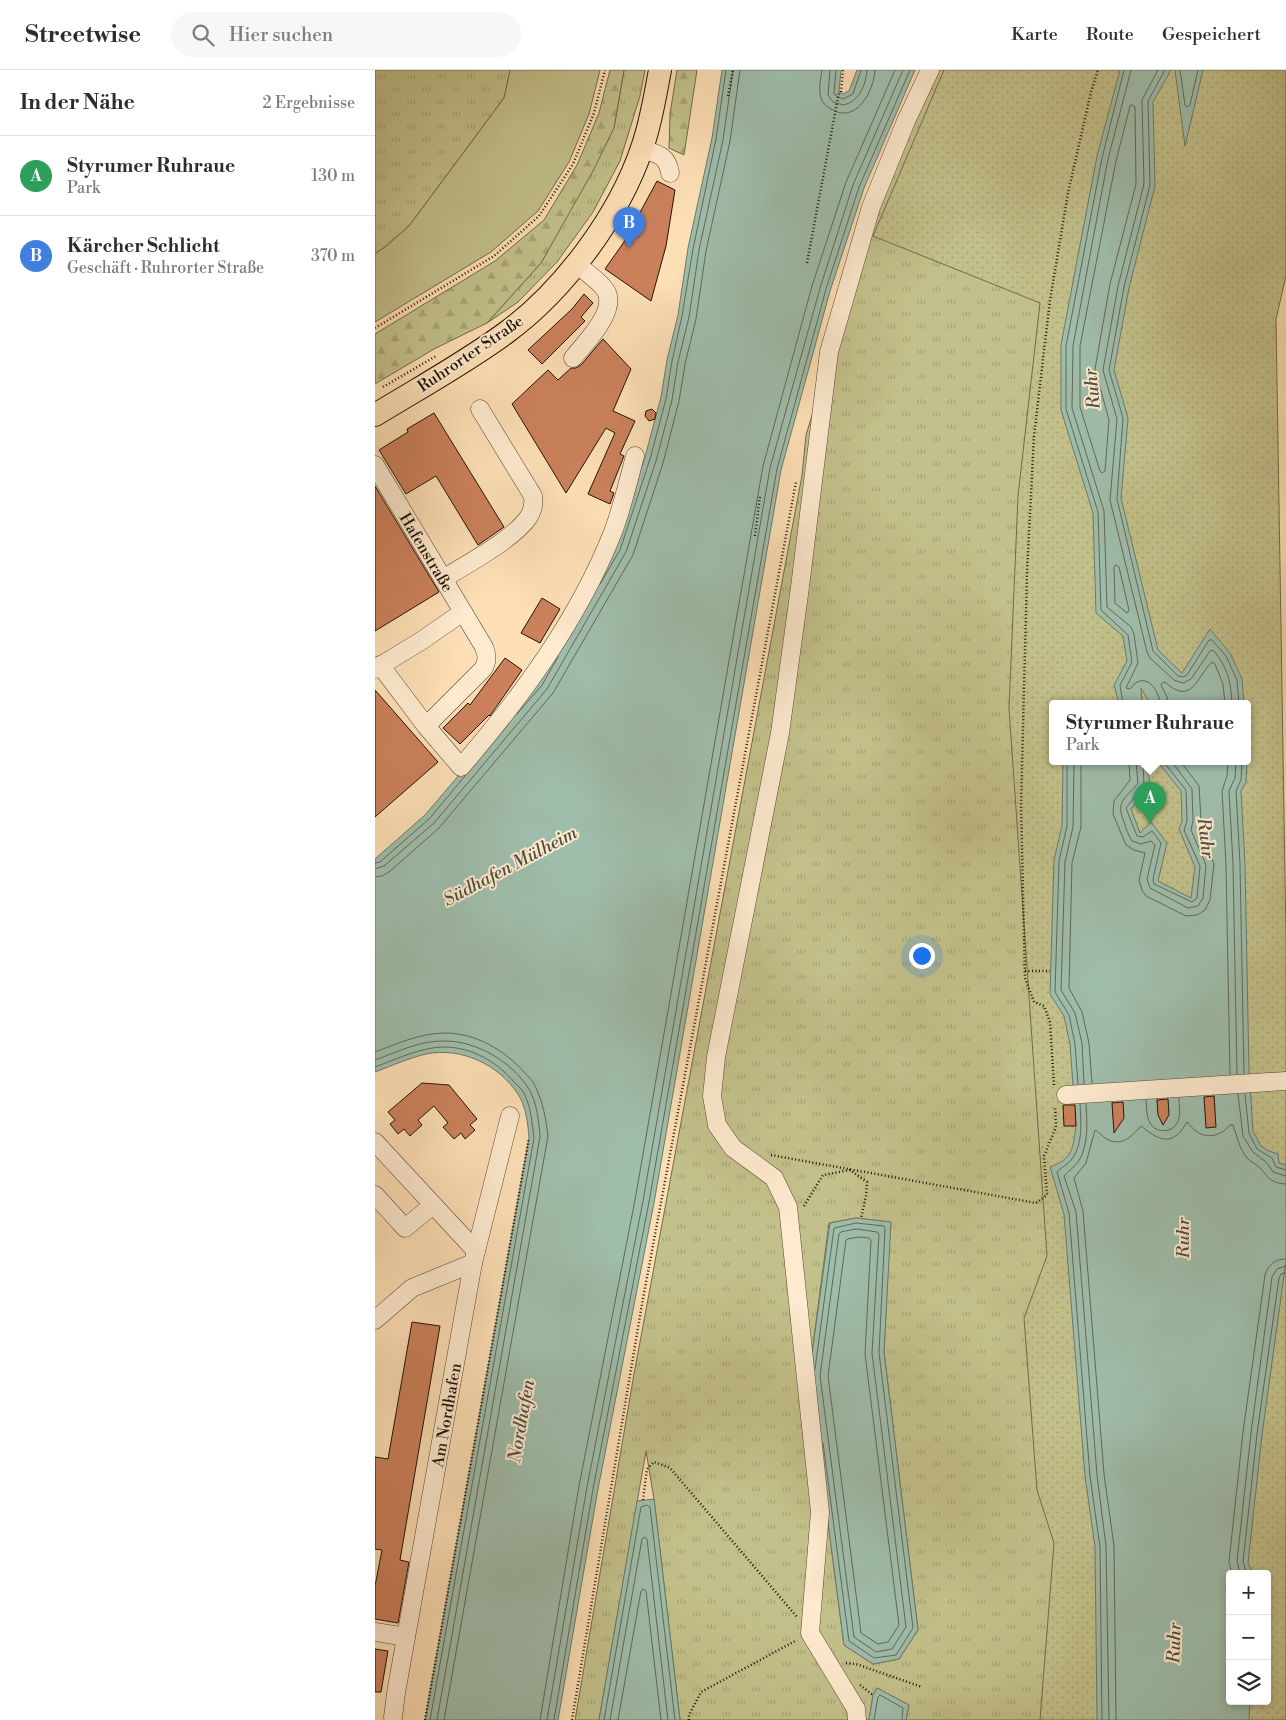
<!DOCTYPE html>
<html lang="de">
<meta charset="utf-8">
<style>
body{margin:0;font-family:"Libre Bodoni",serif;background:#f7f7f7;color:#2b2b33}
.controls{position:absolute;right:15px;bottom:15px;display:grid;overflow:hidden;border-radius:5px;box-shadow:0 2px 8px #0003}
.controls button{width:45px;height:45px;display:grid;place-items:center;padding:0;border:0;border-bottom:1px solid #e1e1e2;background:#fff;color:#2b2b33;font:25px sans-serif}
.you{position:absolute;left:546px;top:885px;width:18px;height:18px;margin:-12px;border:4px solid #fff;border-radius:50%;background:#1a73e8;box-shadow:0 0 0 8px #1a73e833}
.badge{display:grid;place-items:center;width:32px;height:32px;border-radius:50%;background:#7c3aed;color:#fff;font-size:16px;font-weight:700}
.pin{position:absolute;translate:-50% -41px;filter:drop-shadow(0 1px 2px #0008)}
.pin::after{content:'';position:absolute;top:26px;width:18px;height:15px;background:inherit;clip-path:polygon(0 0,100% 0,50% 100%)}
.popup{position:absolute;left:674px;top:630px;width:202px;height:65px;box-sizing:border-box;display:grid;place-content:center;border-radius:5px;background:#fff;filter:drop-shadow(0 1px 4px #0005);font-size:16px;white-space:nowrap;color:#7c7c81}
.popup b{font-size:19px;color:#2b2b33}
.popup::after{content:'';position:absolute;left:50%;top:100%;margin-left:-10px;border:10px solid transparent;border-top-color:#fff}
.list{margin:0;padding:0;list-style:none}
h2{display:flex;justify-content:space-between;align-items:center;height:65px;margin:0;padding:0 20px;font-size:21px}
h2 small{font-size:16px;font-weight:400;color:#7c7c81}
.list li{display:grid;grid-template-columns:32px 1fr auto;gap:15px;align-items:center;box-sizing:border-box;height:80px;padding:0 20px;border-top:1px solid #e1e1e2}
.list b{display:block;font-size:19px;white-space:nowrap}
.list p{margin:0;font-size:16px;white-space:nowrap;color:#7c7c81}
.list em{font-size:16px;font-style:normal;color:#7c7c81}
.icon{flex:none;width:28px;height:28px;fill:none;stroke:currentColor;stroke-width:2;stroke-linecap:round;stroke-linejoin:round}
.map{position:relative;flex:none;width:911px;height:1650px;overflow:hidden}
header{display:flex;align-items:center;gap:30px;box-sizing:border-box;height:70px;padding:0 25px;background:#fff;border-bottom:1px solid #e1e1e2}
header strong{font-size:24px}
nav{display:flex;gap:28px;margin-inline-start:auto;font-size:18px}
.search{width:350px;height:45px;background:#f7f7f7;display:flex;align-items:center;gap:12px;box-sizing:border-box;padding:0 18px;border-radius:28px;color:#7c7c81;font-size:19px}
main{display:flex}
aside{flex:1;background:#fff}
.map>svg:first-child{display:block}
</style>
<header>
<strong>Streetwise</strong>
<div class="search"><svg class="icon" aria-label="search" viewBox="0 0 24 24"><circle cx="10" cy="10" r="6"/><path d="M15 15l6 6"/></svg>Hier suchen</div>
<nav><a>Karte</a><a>Route</a><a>Gespeichert</a></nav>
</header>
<main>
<aside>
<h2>In der Nähe<small>2 Ergebnisse</small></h2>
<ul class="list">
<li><span class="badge" style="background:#2e9e5b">A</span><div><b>Styrumer Ruhraue</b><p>Park</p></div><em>130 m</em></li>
<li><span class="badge" style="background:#3f7fe0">B</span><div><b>Kärcher Schlicht</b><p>Geschäft · Ruhrorter Straße</p></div><em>370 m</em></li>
</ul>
</aside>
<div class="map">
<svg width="911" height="1650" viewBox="0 0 911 1650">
<defs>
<pattern id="grass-tufts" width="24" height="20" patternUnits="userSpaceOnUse" patternTransform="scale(1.25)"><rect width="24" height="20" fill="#c3c18b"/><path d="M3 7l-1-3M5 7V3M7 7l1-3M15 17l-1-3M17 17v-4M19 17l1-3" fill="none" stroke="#a7a576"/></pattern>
<pattern id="forest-firs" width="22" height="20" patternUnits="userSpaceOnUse" patternTransform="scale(1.25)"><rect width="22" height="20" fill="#c3c18b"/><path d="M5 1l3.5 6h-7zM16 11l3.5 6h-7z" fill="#a7a576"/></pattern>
<pattern id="park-dots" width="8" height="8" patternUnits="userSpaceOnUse" patternTransform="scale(1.25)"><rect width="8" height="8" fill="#c3c18b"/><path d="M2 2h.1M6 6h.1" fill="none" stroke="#a7a576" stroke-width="1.8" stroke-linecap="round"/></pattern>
</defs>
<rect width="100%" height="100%" fill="#fddfb5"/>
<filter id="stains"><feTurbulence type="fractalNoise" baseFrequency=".004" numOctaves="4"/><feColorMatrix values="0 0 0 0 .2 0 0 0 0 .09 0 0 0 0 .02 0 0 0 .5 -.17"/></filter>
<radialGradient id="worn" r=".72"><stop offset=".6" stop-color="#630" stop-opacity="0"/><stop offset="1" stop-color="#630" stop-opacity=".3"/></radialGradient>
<g fill="url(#grass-tufts)" stroke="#726a48" fill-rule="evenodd">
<polygon points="0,0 135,0 135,2 129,28 34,156 10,177 0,184"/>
<polygon points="249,0 270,0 265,26 245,91 218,142 182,192 143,232 112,253 166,193 239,58"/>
<path d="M561,0H727L707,75L722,86L694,226H679L665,356L659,456L651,768L657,909L675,924L689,946L695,974L701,1056C698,1078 698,1088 675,1098L689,1144L710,1406L720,1477L722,1650H531L534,1635L502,1618L498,1625L494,1650H305L279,1429L271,1381L224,1650H200L259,1304L427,405L431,365L445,319L401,659L334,1003L333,1043L340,1060L346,986L412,662L460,275L499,140ZM481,1148L515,1152L509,1282L543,1560L524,1589L498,1594L469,1575L434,1306L454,1153Z"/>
</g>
<g fill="url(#forest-firs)" stroke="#726a48">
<polygon points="235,0 249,0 239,58 218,101 166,193 112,253 59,279 0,314 0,264 120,191 169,150 202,95 224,43"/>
<polygon points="302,0 322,0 309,85 294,78 295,44"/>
</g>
<path fill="url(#park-dots)" stroke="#726a48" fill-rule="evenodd" d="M569,0H911V206L901,249L911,868V1650H665L679,1473L662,1420L649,1248L672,1186L634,638L643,426L665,233L498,166ZM678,634H872V692H678ZM855,1504H892V1631H855Z"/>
<polygon fill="#c3c18b" stroke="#726a48" points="135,0 225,0 214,44 194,92 163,141 116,182 0,252 0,184 10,177 34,156 129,28"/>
<g fill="#9fbdab" stroke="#6d7969" fill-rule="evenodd">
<path d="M347,0H466L464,22L468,24L474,21L482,0H540L489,118L455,221L406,400L279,1133L223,1419L183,1650H50L154,1068C153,1054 151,1036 143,1024C123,994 86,977 51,984C34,988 16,996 0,1002V789L50,745L163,612L240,478L270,387L286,327L292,290L303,245L313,178L337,68Z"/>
<polygon points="745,0 796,0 778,32 780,116 754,218 739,300 753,348 746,428 783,580 807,603 835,559 855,583 867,609 869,634 775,634 766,618 767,634 744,634 739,615 752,591 748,566 721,543 718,443 686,340 686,275 722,86"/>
<polygon points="800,0 828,0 810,76"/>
<path d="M688,692H772L775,716L756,739L765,763L776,752L792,773L783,811L816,828L820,797L804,759L807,751L806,721L786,696V692H872L871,712L866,721L870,794L874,1001L878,1061L886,1076L894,1081L903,1084L904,1093L911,1095V1191L887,1365L873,1493L878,1504H855V1631H875L874,1650H722L720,1477L710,1406L689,1144L675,1097C698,1089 698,1078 701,1056L695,974L689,946L675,924L679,790L687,756ZM829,1022H839L840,1039L830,1040ZM792,1024L794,1042L783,1043L782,1025ZM747,1027L748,1045L738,1046L737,1028Z"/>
<polygon points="481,1148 516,1152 509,1282 543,1560 524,1589 498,1594 469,1575 434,1306 455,1153"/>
<polygon points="279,1429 305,1650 224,1650 262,1431"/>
<polygon points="502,1618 534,1635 531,1650 494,1650 498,1625"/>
</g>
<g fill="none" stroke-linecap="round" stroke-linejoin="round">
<g stroke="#606858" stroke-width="1">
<path d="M447,0C446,7 444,16 445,24C446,31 450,36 456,39C481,55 499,21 500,0"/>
<path d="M455,0L453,25L458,32L468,35C484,32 491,15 492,0"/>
<polyline points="461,0 459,23 461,26 468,29 478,24 486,0"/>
<path d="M756,0L733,89L698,276L697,338L729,441L732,537L756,557L759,564L763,593L751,618L755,619C768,600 784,617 785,634"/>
<path d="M783,0L767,30L769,114L743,216L728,300L742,349L735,430L772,582L775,588L799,610L808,613L816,609L835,581L838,580C853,597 856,613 857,634"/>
<polyline points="790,0 773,31 775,115 749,217 734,300 748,348 742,429 778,581 803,606 808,607 812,605 834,570 837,570 851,586 862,610 864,634"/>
<polyline points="805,0 810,35 812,37 815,35 823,0"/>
<polygon points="757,35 760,37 761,114 735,214 720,299 734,350 730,401 727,403 725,401 705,337 705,276 741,91 755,36"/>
<polygon points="741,495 744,497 754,540 752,543 740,533 739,498"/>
<polyline points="225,514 245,480 275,389 291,329 297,291 307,246 318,179 341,69 351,0"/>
<polyline points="748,634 745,615 757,592 753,565 726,540 723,442 691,339 691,276 727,88 749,0"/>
<path d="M793,634L792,627L786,615L787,613L790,612C817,637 822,606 837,592L840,594L848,614L850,634"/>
<polyline points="142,644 167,615 183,587"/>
<polyline points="692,692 692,756 684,791 680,922 694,945 700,974 703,1014"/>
<polyline points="699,692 698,757 690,792 686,920 700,943 707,973 709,1014"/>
<polyline points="706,692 706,757 697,793 694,918 707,942 714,973 717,1013"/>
<polyline points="754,692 755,710 739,731 738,744 751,775 759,780 770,783 764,810 767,820 771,826 811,846 822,845 830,840 835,830 839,794 824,759 826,750 824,716 806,692"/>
<path d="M761,692L763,713C751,728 740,731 749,752C751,758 753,765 757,771L766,774L776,771L780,775L772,809L775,818L813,838L823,836L828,828L831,795L816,760L818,751L817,719L797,692"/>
<polyline points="768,692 769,715 751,738 762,766 768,767 777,761 786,773 778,809 779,814 817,832 822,828 825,796 809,760 812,751 811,720 791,695 791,692"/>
<polyline points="853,692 852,706 847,721 851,795 855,1005"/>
<polyline points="861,692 860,708 854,721 858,794 862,1004"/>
<polyline points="867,692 866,710 861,721 865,794 869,1004"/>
<polyline points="0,793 5,792 54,749 90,706"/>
<polyline points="0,799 9,796 59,753 172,619 251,482 281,391 297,330 303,292 314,247 324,180 348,70 358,0"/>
<polyline points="0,807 7,806 14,802 64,758 178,623 258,485 288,393 304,331 310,294 321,249 331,181 355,71 365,0"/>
<path d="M0,982C22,974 45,963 70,963C101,963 129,980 150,1003C154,1007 159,1012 161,1018C168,1033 171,1049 173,1066L69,1650"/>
<path d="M0,990C22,982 46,970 70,971C102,971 137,992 154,1019C162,1033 164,1052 165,1067L62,1650"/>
<path d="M0,997C22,989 46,977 69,977C97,977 122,992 139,1012C142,1015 147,1019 149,1023C156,1037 157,1053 159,1068L55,1650"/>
<polyline points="863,1024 868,1066 878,1082 892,1093 898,1102 911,1106"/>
<polyline points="870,1024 874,1063 882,1079 897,1088 901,1097 911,1100"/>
<path d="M771,1030C772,1037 771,1046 775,1053C781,1064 799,1063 803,1051C806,1044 804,1036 804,1028"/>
<path d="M705,1034C706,1052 708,1074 697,1089C693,1095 686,1097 682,1102L694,1143L715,1406L725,1477L727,1650"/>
<path d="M711,1034C712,1053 714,1075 703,1092C700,1097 693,1101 689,1106L701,1142L722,1405L731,1476L734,1650"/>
<polygon points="482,1159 502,1162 504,1164 497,1283 531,1557 517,1579 501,1582 479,1567 445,1306 464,1164 466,1162"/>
<polygon points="484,1167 494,1168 496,1170 490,1284 524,1555 513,1572 503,1574 486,1563 453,1306 471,1170 473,1169"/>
<polyline points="440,1299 459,1158 481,1153 509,1156 510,1159 504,1283 538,1558 521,1585 499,1588 474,1571 448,1373"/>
<path d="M857,1504L854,1492L868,1362L890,1205C893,1195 900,1189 911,1189"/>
<polyline points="865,1504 862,1491 876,1363 897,1207 902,1199 911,1196"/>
<polyline points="872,1504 868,1492 882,1364 904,1208 906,1204 911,1203"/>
<polyline points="165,1650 204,1416 260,1130 388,396 437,216 471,112 520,0"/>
<polyline points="172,1650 212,1417 268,1131 395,398 445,218 478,115 528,0"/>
<polyline points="179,1650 218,1419 274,1132 402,399 451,219 484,117 535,0"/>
<polyline points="229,1650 266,1437 272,1435 275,1437 300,1650"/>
<polyline points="235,1650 267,1469 270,1467 272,1469 293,1650"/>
<polyline points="243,1650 266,1521 268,1519 271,1521 286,1650"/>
<polyline points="499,1650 503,1627 505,1625 528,1638 527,1650"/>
<path d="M741,1650L739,1476L729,1404L708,1141L699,1108L711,1093L720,1060C724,1062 726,1065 730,1068C746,1078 756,1067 766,1056C778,1065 791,1077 805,1062C808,1059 810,1055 812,1052C815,1055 818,1059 821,1061C833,1070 847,1065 855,1055H858C862,1066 864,1078 872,1088C876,1092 881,1094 885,1098C894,1107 894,1113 911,1114"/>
</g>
</g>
<g fill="#cb815c" stroke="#221206">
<polygon points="282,111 300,120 291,176 276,231 230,199 249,172"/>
<polygon points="209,224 218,233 206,247 210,251 167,294 153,280 197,239"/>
<polygon points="228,269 256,299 238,341 260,351 245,384 249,386 235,421 239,423 235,434 213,424 240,363 231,358 191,423 137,334 173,300 183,310 196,298 201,298 206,295"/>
<polygon points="277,339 281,343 280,349 274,351 270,346 271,341"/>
<polygon points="59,343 129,457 103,475 61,406 31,424 4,380 33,362 32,359"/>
<polygon points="0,416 64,522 0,561"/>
<polygon points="167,528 185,539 165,573 146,563"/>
<polygon points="130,588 147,600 115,646 114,645 85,674 68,658 93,633 95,635"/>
<polygon points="0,620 63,692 0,747"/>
<polygon points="47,1013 74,1015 102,1049 95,1055 100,1060 90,1069 86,1063 79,1069 68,1057 73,1053 59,1036 43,1050 47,1055 35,1066 29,1059 23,1064 15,1054 20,1050 13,1042"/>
<polygon points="839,1026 841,1057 831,1058 829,1027"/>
<polygon points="793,1029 794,1045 788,1055 783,1045 782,1030"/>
<polygon points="748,1032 749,1048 739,1063 737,1033"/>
<polygon points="688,1035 700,1035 701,1056 689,1056"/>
<polygon points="37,1252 65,1256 25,1490 34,1492 23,1553 0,1549 0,1516 7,1480 0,1479 0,1387 13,1389"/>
<polygon points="0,1579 13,1581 6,1622 0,1622"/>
</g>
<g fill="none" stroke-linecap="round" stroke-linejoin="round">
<g stroke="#594532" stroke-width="19">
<g id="minor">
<path d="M267,79C283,84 292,85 295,103"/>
<path d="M198,288C210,273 247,237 228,217C221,209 210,201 201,194"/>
<path d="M0,395L109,577C112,585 113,591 108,599L51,656L5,595"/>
<path d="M68,509C93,493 136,471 153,448C158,441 159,434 158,426L105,339"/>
<polyline points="0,599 46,571 88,542"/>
<path d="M51,656L86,697C147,626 203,550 238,462C247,438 253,412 260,386"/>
<polyline points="691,1025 911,1011"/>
<polyline points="0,1072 101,1181"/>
<polyline points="0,1125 30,1158 58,1135"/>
<polyline points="0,1250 37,1218 98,1193"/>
<polyline points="0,1562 31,1567"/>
<polyline points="18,1647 21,1623 98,1193 135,1046"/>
<polyline points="482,1650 481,1639 435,1563 445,1442 413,1137 399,1108 358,1078 342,1055 337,1026 341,987 405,663 425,517 454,282 496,137 531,51 555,0"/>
</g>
</g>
<g stroke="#221206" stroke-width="24">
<path id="major" d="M0,345C44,318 90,293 132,262C189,220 244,146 267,78C276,53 280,26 285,0"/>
</g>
<g stroke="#221206" stroke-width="2.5" stroke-dasharray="1 2.5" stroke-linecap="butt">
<polyline points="466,22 468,0"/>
<polyline points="353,26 358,0"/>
<polyline points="432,193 464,22"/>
<polyline points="0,258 119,186 164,146 198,94 219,43 230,0"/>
<polyline points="8,317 61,286"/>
<polyline points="380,466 385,426"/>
<polyline points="650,901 675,901"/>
<polyline points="679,1015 675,952 669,936 659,932 650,908 646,736 652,502 659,366 675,230 693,123 716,22 723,0"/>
<polyline points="396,1085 661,1133 672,1125 669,1086 681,1057 680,1036"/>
<polyline points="429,1136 448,1105 475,1100 492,1112 491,1126 486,1148"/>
<polyline points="268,1430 272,1399 279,1392 295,1398 422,1547"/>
<polyline points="471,1593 481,1594 547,1617"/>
<polyline points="485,1615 498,1625"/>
<polyline points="50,1650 154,1068"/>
<polyline points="197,1650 267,1234 421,412"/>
<polyline points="314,1650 314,1645 326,1622 422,1570"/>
</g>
<use href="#minor" stroke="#feeacf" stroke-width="18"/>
<use href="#major" stroke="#fddfb5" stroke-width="22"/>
</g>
<g text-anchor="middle" stroke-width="4" stroke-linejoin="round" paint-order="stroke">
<g font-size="16" fill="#221206" stroke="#feeacf">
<text transform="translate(95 283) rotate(-34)" y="6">Ruhrorter Straße</text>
<text transform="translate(52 482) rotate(59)" y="6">Hafenstraße</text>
<text transform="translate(71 1345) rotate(-80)" y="6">Am Nordhafen</text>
</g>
<g font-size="18" font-style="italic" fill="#4e4e40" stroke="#feeacf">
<text transform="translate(717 319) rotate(-95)" y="6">Ruhr</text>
<text transform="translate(831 768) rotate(83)" y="6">Ruhr</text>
<text transform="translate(135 796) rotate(-28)" y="6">Südhafen Mülheim</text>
<text transform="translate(808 1168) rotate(-90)" y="6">Ruhr</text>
<text transform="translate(146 1351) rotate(-80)" y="6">Nordhafen</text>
<text transform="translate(799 1573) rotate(-88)" y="6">Ruhr</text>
</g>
</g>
<rect width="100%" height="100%" filter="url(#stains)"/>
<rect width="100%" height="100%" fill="url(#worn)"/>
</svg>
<div class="controls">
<button>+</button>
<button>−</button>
<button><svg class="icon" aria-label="layers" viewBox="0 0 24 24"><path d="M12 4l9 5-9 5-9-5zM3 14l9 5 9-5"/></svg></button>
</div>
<div class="you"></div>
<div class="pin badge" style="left:775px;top:753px;background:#2e9e5b">A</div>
<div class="popup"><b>Styrumer Ruhraue</b>Park</div>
<div class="pin badge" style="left:254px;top:178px;background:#3f7fe0">B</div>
</div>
</main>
